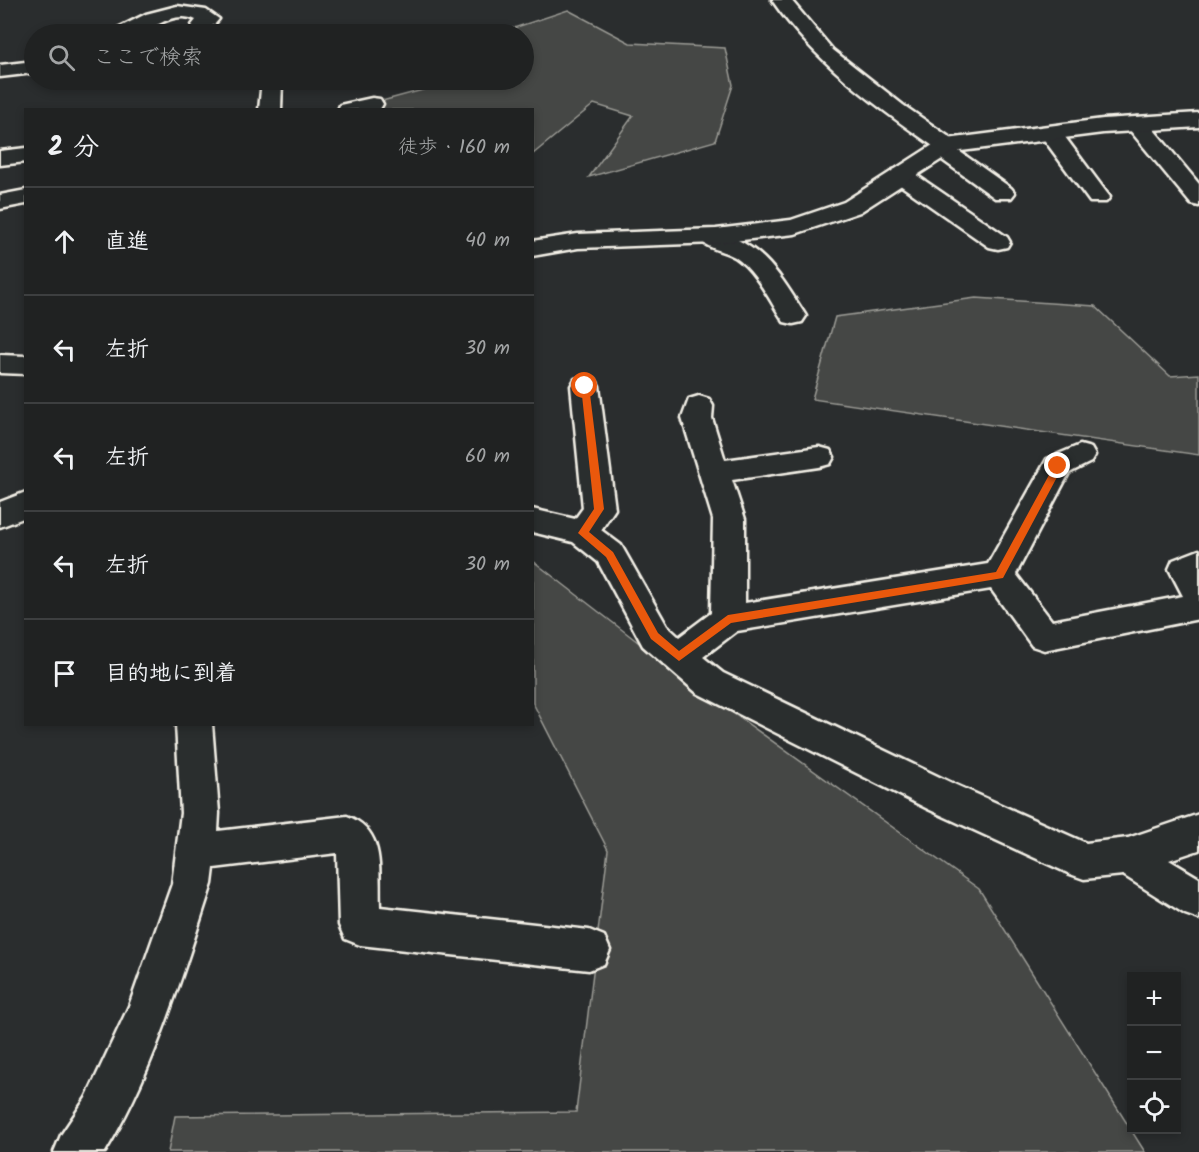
<!DOCTYPE html>
<html lang="ja">
<meta charset="utf-8">
<style>
body{margin:0;font-family:Kalam,"Klee One",sans-serif;background:#2d2f2f;color:#f1f3f6}
.controls{position:absolute;right:18px;bottom:18px;display:grid;overflow:hidden;border-radius:0px;box-shadow:0 3px 9px #0003}
.controls button{width:54px;height:54px;display:grid;place-items:center;padding:0;border:0;border-bottom:2px solid #3d3f40;background:#202222;color:#f1f3f6;font:30px sans-serif}
.stop{position:absolute;width:18px;height:18px;margin:-14px;border:4px solid #ea580c;border-radius:50%;background:#fff}
.stop.end{background:#ea580c;border-color:#fff;box-shadow:0 2px 6px #0008}
.list{margin:0;padding:0;list-style:none}
h2{display:flex;justify-content:space-between;align-items:center;height:78px;margin:0;padding:0 24px;font-size:26px}
h2 small{font-size:20px;font-weight:400;color:#a2a4a5}
.list li{display:grid;grid-template-columns:39px 1fr auto;gap:18px;align-items:center;box-sizing:border-box;height:108px;padding:0 24px;border-top:2px solid #3d3f40}
.list b{display:block;font-size:22px;white-space:nowrap}
.list em{font-size:20px;font-style:normal;color:#a2a4a5}
.icon{flex:none;width:33px;height:33px;fill:none;stroke:currentColor;stroke-width:2;stroke-linecap:round;stroke-linejoin:round}
.map{position:relative;flex:none;width:1199px;height:1152px;overflow:hidden}
.search{position:absolute;background:#202222;box-shadow:0 3px 9px #0003;left:24px;top:24px;width:510px;height:66px;display:flex;align-items:center;gap:15px;box-sizing:border-box;padding:0 21px;border-radius:33px;color:#a2a4a5;font-size:22px}
.panel{position:absolute;background:#202222;box-shadow:0 3px 9px #0003;left:24px;top:108px;width:510px;height:618px;border-radius:0px}
.map>svg:first-child{display:block}
</style>
<div class="map">
<svg width="1199" height="1152" viewBox="0 0 1199 1152">
<rect width="100%" height="100%" fill="#2a2d2e"/>
<filter id="ink" filterUnits="userSpaceOnUse"><feTurbulence type="fractalNoise" baseFrequency=".0167" numOctaves="2"/><feDisplacementMap in="SourceGraphic" scale="12" xChannelSelector="R" yChannelSelector="G"/><feConvolveMatrix kernelMatrix="1 2 1 2 8 2 1 2 1" color-interpolation-filters="sRGB"/></filter>
<g filter="url(#ink)">
<g fill="#444645" stroke="#9c9c96" stroke-width="1.5">
<polygon points="568,10 630,43 725,48 733,85 715,141 589,177 633,116 594,104 533,154 532,110 349,110 452,82 448,80 524,80 524,34 496,34"/>
<polygon points="976,298 1095,306 1170,376 1199,374 1199,455 812,399 835,317"/>
<polygon points="533,561 691,683 979,889 1145,1152 168,1152 175,1116 576,1112 608,850 533,703"/>
</g>
<g fill="none" stroke-linecap="round" stroke-linejoin="round">
<g stroke="#f4f1e8" stroke-width="5">
<g id="minor">
<path d="M772,0H791L833,50L903,105L955,141L958,146L956,149L1011,188L1015,193L1011,198H995L934,154L931,149L933,146C873,104 814,61 772,0Z"/>
<path d="M177,6L206,10L219,19C212,28 206,32 195,29L192,25L196,20C174,10 156,28 136,34C129,36 118,35 111,34L114,30L146,14Z"/>
<polygon points="34,61 34,73 0,77 0,65"/>
<polygon points="262,80 282,80 281,110 259,110"/>
<polygon points="372,98 380,99 383,104 380,109 338,110 340,105"/>
<polygon points="1137,117 1145,119 1199,184 1199,206 1191,204 1129,129 1126,124 1129,119"/>
<polygon points="1051,127 1059,129 1106,192 1110,197 1106,202 1090,202 1040,134 1043,129"/>
<polygon points="26,148 26,162 0,165 0,151"/>
<polygon points="901,168 909,170 1007,237 1010,242 1007,247 998,249 989,247 893,180 889,175 893,170"/>
<polygon points="26,190 26,204 0,209 0,195"/>
<path d="M710,230C763,243 779,274 806,316L802,322L793,324L784,322C769,300 757,272 735,257C723,250 706,249 698,237L701,232Z"/>
<polygon points="585,377 595,379 599,386 615,509 601,530 621,545 667,626 679,637 711,613 713,519 682,418 689,399 699,396 709,399 713,406 712,418 725,460 819,447 830,450 834,457 830,464 819,467 732,480 745,519 745,603 988,564 1047,459 1080,445 1091,448 1095,455 1091,462 1069,473 1016,574 1052,621 1183,596 1169,569 1173,560 1199,550 1199,619 1044,650 1032,646 991,589 737,631 703,657 723,673 956,785 1086,843 1128,838 1199,814 1199,850 1169,860 1199,878 1199,919 1185,914 1123,875 1084,879 1070,874 928,809 697,693 643,646 598,562 573,542 532,532 532,509 575,519 583,508 571,386 575,379"/>
<polygon points="26,492 26,517 0,527 0,502"/>
<path d="M176,724H212L219,813L218,831L347,816C387,831 378,871 380,907L589,930L604,936L610,950L604,964L589,970L360,945L345,939L339,925L337,853L214,868L212,884C182,975 155,1070 105,1152H54L61,1135L86,1098L129,1006L172,884L181,813Z"/>
</g>
</g>
<g stroke="#f4f1e8" stroke-width="5">
<g id="tertiary">
<polygon points="1199,113 1199,127 1103,133 953,152 860,212 795,234 716,243 578,248 532,256 532,241 578,234 716,229 791,220 844,202 939,141 947,139 1103,119"/>
<polygon points="0,355 26,356 26,374 0,373"/>
</g>
</g>
<use href="#minor" fill="#2a2d2e" fill-rule="evenodd"/>
<use href="#tertiary" fill="#2a2d2e" fill-rule="evenodd"/>
</g>
</g>
<polygon fill="#ea580c" points="585,383 589,386 604,509 589,532 613,552 658,633 679,651 728,615 996,572 1055,464 1063,466 1003,578 731,623 679,661 651,639 606,557 578,533 594,509 581,386"/>
</svg>
<div class="controls">
<button>+</button>
<button>−</button>
<button><svg class="icon" aria-label="locate" viewBox="0 0 24 24"><circle cx="12" cy="12" r="6"/><path d="M12 2v4M12 18v4M2 12h4M18 12h4"/></svg></button>
</div>
<div class="stop" style="left:585px;top:386px"></div>
<div class="stop end" style="left:1058px;top:466px"></div>
<div class="search"><svg class="icon" aria-label="search" viewBox="0 0 24 24"><circle cx="10" cy="10" r="6"/><path d="M15 15l6 6"/></svg>ここで検索</div>
<section class="panel">
<h2>2 分<small>徒歩 · 160 m</small></h2>
<ul class="list">
<li><svg class="icon" aria-label="ahead" viewBox="0 0 24 24"><path d="M12 20V5M6 11l6-6 6 6"/></svg><div><b>直進</b></div><em>40 m</em></li>
<li><svg class="icon" aria-label="left" viewBox="0 0 24 24"><path d="M17 20v-9H6M10 6l-5 5 5 5"/></svg><div><b>左折</b></div><em>30 m</em></li>
<li><svg class="icon" aria-label="left" viewBox="0 0 24 24"><path d="M17 20v-9H6M10 6l-5 5 5 5"/></svg><div><b>左折</b></div><em>60 m</em></li>
<li><svg class="icon" aria-label="left" viewBox="0 0 24 24"><path d="M17 20v-9H6M10 6l-5 5 5 5"/></svg><div><b>左折</b></div><em>30 m</em></li>
<li><svg class="icon" aria-label="arrive" viewBox="0 0 24 24"><path d="M6 21V4h12l-3 4 3 4H6"/></svg><div><b>目的地に到着</b></div></li>
</ul>
</section>
</div>
